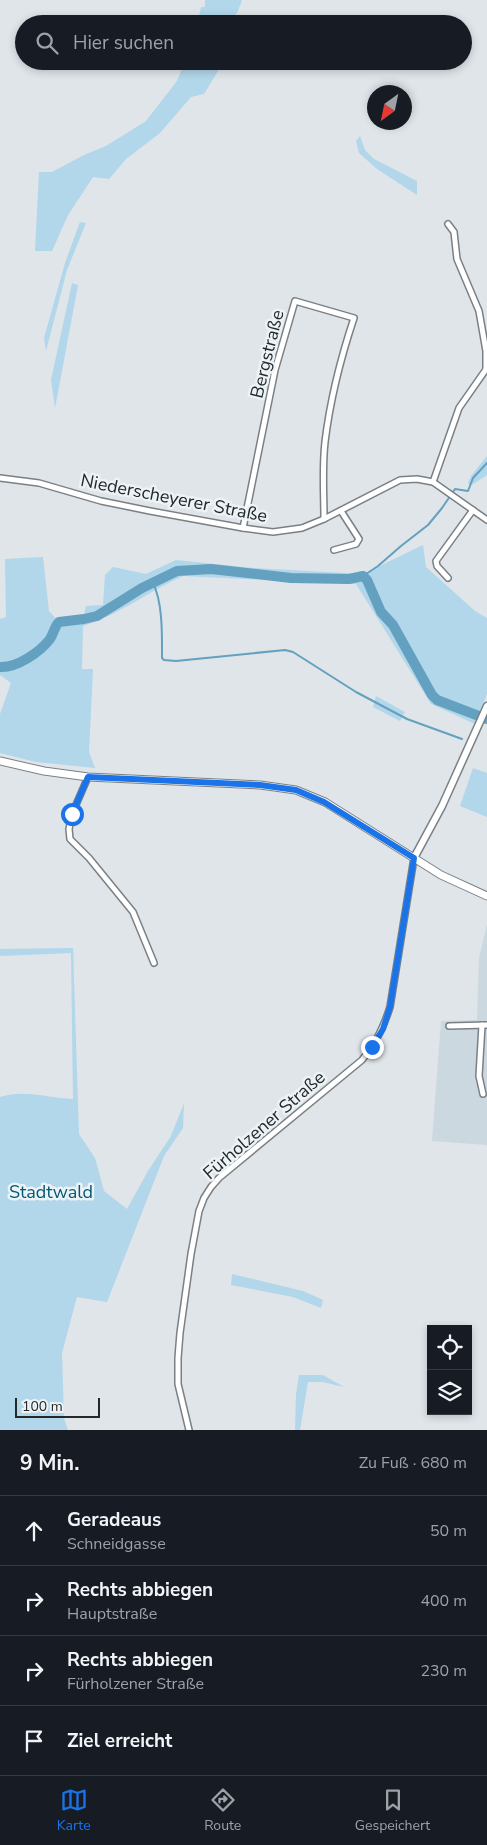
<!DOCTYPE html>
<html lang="de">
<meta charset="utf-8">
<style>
body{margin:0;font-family:"Nunito Sans",sans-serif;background:#20242c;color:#f1f3f6}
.controls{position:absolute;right:15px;bottom:15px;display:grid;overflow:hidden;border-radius:0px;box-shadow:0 2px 8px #0003}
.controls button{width:45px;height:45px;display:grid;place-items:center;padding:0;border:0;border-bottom:1px solid #363941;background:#171b24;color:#f1f3f6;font:25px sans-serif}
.compass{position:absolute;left:367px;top:85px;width:45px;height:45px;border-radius:50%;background:#171b24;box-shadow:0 2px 8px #0003;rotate:213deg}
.scale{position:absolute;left:15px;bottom:12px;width:85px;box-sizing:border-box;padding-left:5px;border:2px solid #252829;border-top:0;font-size:14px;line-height:18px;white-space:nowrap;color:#252829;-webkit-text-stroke:4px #ecf3f6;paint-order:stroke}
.stop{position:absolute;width:15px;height:15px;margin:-11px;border:4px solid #1a73e8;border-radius:50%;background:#fff}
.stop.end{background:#1a73e8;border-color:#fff;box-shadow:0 1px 5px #0008}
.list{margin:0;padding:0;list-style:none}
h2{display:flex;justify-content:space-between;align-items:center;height:65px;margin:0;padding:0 20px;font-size:21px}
h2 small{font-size:16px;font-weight:400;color:#9ea1a6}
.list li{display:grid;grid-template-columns:32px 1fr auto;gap:15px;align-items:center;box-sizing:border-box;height:70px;padding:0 20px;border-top:1px solid #363941}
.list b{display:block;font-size:19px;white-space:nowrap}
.list p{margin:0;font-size:16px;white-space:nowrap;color:#9ea1a6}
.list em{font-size:16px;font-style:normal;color:#9ea1a6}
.icon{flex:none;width:28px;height:28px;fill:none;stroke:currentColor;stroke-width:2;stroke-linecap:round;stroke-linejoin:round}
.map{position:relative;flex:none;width:487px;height:1430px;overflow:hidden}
.search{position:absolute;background:#171b24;box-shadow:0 2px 8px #0003;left:15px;right:15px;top:15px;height:55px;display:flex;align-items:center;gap:12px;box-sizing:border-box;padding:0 18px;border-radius:28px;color:#9ea1a6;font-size:19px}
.sheet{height:345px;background:#171b24}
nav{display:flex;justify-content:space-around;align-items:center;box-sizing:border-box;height:70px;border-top:1px solid #363941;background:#171b24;font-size:14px;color:#9ea1a6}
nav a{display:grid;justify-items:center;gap:2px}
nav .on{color:#1a73e8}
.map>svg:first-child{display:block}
</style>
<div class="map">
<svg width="487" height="1430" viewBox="0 0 487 1430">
<rect width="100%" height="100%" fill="#dfe5e9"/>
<polygon fill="#cbd8df" points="487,924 487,1145 432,1141 441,1021 477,1020 479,959"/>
<g fill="#b2d6ea">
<polygon points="205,0 242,0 238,11 232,19 236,24 197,24 201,7 205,7"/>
<polygon points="185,61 224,61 204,94 191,97 160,133 126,159 109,179 93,177 68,215 52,251 35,251 39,172 52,172 84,155 106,146 146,121 177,81"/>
<polygon points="360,136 365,150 374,159 417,181 417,195 377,169 359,153 356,141"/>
<polygon points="80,222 86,223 67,270 46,351 44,338 65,263"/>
<polygon points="72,283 78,285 55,408 51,380"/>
<polygon points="487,456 487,475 470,486 468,483 471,476"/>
<path d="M423,545L426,567L475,611L487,618V694L475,724L431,704L356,584L183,576C149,591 119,615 83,626L82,669H93L89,752L95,768L36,762L0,753V714L11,683L0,675V619L6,617L5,559L43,557L49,611L59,622L83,619L86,606L103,605L105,575L113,567L146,574L176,560L253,568L363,574Z"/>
<polygon points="376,696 405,712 400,721 373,707"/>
<polygon points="473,768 487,773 487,817 460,806"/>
<path d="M73,948L79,1134L95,1158L104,1191L127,1209L148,1171L171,1136L184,1103L183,1128L164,1156L107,1302L77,1297L62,1353L64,1418L68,1430H0V1097C25,1089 48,1098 73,1099L71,953L0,956V949Z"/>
<polygon points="232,1274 303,1291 323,1300 321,1308 293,1297 231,1285"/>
<polygon points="299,1375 323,1375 344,1387 323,1382 308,1382 300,1430 295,1430 296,1395"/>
</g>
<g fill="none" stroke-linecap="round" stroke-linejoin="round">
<g stroke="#64a0bf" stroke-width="2">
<polyline points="363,576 378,566 401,546 428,525 442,508 455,489 468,491 473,478 487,463"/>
<path d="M153,583C163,603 162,636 162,658L164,660L176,661L285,650L293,652L356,692L407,719L462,739"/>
</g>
<path stroke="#64a0bf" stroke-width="10" d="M0,667C17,668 40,652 50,639C54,633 54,627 59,622L84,619L97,616L142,588L177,571L211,569L291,578L349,579L363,576L367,580L381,612L393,625L432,695L437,700L487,719"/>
<g stroke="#7a8083" stroke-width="8">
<g id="minor">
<polyline points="448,224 454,232 457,259 479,311 486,351 486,369"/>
<polyline points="0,478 39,483 101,501 150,511 243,528 273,532 302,528 324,519 400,480 417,479 433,482 487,520"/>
<polyline points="433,482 459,408 487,368"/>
<path d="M243,528L275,370L295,301L354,318C341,357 330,401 325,442C322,468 324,494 324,519"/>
<polyline points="334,550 356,544 359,539 341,511"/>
<polyline points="448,578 437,566 436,561 473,510"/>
<polyline points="88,777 72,814 69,829 70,839 89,858 133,912 154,963"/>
<polyline points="482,1025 479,1076 483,1094"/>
<polyline points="449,1026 487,1025"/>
<path d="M189,1430L178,1384V1358L180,1333L191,1254L199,1211L204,1198L211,1187L219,1178L362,1060C376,1042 383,1029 390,1007L414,858"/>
</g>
</g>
<g stroke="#7a8083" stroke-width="9">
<polyline id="tertiary" points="414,858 442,806 487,706"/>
</g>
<g stroke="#7a8083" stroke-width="9">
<polyline id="secondary" points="0,761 44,771 88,777 260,785 296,790 325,802 441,875 487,896"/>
</g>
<use href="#minor" stroke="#fff" stroke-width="5"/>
<use href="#tertiary" stroke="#fff" stroke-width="6"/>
<use href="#secondary" stroke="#fff" stroke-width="7"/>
</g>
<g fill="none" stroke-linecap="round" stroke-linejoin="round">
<polyline stroke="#1a73e8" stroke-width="6" points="72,814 88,777 260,785 296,790 324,802 414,858 390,1007 383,1029 372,1047"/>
</g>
<g text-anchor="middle" stroke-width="5" stroke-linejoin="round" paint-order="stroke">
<g font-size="18" fill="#252829" stroke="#ecf3f6">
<text transform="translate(267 354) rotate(-76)" y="6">Bergstraße</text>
<text transform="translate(174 498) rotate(11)" y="6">Niederscheyerer Straße</text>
<text transform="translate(264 1125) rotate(-41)" y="6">Fürholzener Straße</text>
</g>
<g font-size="18" fill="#065777" stroke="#ecf3f6">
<text x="51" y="1198">Stadtwald</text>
</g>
</g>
</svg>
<div class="controls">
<button><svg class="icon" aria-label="locate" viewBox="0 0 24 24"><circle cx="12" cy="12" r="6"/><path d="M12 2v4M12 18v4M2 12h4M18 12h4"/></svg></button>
<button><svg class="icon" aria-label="layers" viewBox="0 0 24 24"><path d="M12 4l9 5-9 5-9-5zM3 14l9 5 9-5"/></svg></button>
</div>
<svg class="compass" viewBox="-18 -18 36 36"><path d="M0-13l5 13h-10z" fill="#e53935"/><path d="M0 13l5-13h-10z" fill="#9ea1a6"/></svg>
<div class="scale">100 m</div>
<div class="stop" style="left:72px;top:814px"></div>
<div class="stop end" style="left:372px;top:1047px"></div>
<div class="search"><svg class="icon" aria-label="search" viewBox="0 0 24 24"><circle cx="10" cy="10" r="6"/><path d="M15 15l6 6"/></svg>Hier suchen</div>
</div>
<section class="sheet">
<h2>9 Min.<small>Zu Fuß · 680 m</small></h2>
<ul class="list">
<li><svg class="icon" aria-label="ahead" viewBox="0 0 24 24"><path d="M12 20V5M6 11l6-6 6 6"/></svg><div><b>Geradeaus</b><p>Schneidgasse</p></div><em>50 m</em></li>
<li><svg class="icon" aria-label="right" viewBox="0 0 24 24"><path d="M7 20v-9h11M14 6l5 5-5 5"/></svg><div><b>Rechts abbiegen</b><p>Hauptstraße</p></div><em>400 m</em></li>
<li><svg class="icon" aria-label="right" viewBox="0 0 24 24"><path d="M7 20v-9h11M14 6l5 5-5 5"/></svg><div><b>Rechts abbiegen</b><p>Fürholzener Straße</p></div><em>230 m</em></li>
<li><svg class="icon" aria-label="arrive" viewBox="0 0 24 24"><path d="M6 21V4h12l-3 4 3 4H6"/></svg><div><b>Ziel erreicht</b></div></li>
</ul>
</section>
<nav>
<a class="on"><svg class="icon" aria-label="map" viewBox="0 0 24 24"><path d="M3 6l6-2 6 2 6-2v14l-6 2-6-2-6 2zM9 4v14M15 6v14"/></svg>Karte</a>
<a><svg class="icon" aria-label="directions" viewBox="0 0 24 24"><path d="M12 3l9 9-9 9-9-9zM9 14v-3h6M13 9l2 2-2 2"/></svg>Route</a>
<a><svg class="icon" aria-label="saved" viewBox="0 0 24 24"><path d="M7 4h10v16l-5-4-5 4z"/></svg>Gespeichert</a>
</nav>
